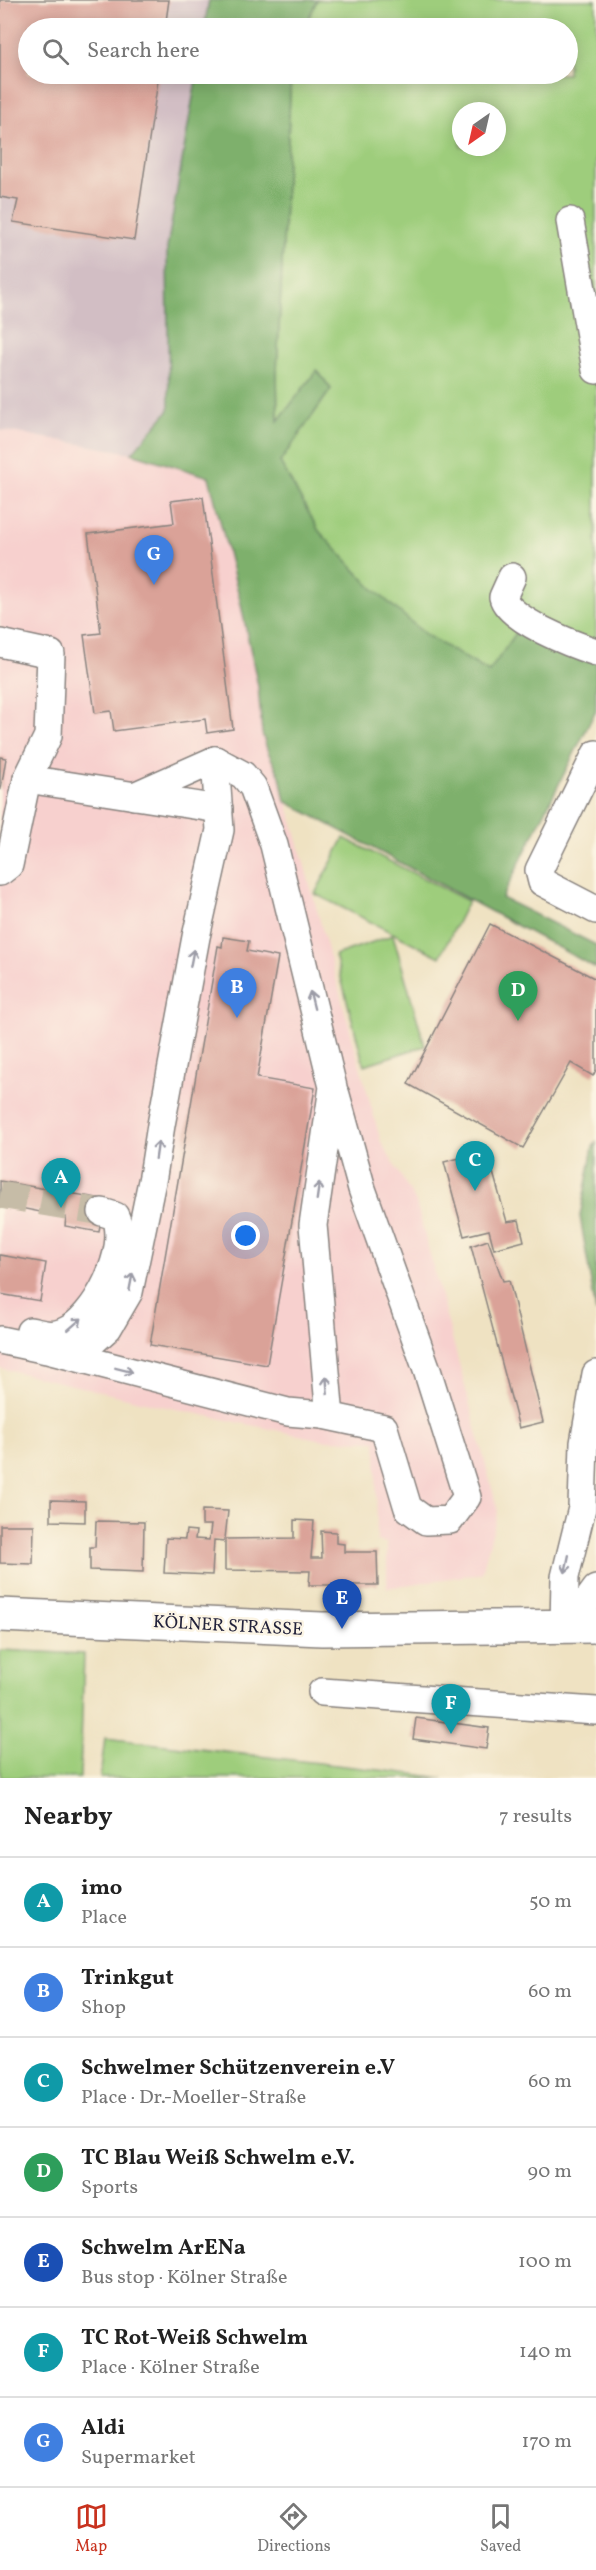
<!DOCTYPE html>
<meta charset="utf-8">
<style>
body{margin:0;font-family:Vollkorn,serif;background:#f2f2f2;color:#222}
.compass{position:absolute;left:452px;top:102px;width:54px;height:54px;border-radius:50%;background:#fff;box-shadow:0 3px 15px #0003;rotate:214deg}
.you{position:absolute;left:246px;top:1236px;width:21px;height:21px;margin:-15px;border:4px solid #fff;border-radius:50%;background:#1a73e8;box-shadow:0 0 0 9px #1a73e833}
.badge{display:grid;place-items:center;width:39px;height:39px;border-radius:50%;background:#c8321e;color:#fff;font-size:20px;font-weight:700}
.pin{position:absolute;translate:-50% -50px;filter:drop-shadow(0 2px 3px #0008)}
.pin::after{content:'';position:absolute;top:32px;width:21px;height:18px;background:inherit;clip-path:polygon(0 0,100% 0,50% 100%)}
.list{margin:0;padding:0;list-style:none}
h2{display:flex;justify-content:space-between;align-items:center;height:78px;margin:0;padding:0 24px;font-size:26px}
h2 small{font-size:20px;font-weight:400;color:#767676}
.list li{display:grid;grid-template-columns:39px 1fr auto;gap:18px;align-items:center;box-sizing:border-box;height:90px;padding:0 24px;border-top:2px solid #e0e0e0}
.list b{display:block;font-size:22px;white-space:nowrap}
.list p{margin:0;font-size:20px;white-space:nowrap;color:#767676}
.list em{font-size:20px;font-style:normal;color:#767676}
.icon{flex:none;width:33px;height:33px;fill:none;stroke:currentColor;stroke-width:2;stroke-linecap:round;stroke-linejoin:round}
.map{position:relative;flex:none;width:596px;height:1778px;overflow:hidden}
.search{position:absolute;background:#fff;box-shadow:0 3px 15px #0003;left:18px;right:18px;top:18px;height:66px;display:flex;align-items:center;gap:15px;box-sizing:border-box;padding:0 21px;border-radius:33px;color:#767676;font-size:22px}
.sheet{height:708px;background:#fff}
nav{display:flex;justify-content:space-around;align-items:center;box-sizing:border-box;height:84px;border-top:2px solid #e0e0e0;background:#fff;font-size:16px;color:#767676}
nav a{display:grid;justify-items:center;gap:3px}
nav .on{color:#c8321e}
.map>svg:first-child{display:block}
</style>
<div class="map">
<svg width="596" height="1778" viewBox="0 0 596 1778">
<rect width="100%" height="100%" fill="#fcf5e5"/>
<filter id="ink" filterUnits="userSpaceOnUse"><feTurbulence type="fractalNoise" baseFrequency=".0167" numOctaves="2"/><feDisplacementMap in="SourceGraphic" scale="12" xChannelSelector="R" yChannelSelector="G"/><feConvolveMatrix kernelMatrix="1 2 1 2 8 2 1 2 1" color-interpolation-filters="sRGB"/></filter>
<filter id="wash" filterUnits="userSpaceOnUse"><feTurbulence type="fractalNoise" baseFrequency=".008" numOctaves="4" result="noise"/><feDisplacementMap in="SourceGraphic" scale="24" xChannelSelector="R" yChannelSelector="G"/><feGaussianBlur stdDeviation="1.35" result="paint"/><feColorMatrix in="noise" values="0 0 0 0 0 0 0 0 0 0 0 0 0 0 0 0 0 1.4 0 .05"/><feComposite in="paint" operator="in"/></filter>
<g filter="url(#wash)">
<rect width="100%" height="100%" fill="#efe2c2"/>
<polygon fill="#f7d0ce" points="0,430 132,453 209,477 240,600 258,686 262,733 268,752 280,776 381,1142 416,1202 498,1511 482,1573 387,1588 387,1543 377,1541 376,1441 322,1440 161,1406 0,1368"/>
<polygon fill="#d2bec4" points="0,0 209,0 204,28 28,28 28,74 197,74 167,248 169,410 132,453 0,430"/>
<g fill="#9ecd7c" stroke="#60785c" stroke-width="1.5" fill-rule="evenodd">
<path d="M317,0H596V663L489,672L425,635L371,587L318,531L280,462L331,389L317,370L278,422L277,372L291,74H568V28H304ZM461,111H497V147H461Z"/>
<polygon points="344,838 468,901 440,957 315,894"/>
<polygon points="393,935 425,1046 364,1065 335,955"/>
<polygon points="0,1650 84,1654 80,1778 2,1778 0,1775"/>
<polygon points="105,1738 396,1772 443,1778 100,1778"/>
</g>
<g fill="#7eb06c" stroke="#506954" stroke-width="1.5">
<polygon points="209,0 317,0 304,28 204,28"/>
<polygon points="197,74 291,74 277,372 278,421 317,370 331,389 280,462 319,531 371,587 426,635 489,672 523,623 596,663 596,710 502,898 596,945 596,968 285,801 280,776 268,752 262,733 258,686 240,600 209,477 132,453 169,410 167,248"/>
<polygon points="596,1142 596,1313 580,1216 593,1147"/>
</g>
<g id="blocks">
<g fill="#daa298">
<polygon points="0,0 169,0 165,28 28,28 28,74 159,74 134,240 13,222 18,200 0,197"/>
<polygon points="203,497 233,729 207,733 205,719 114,731 111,711 95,713 84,635 101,633 88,534 174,523 171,501"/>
<polygon points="0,757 6,758 1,789 0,788"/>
<polygon points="490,924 596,979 596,1070 593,1076 571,1063 523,1148 408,1084"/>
<polygon points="223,937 249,941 247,951 278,957 257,1078 315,1088 267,1365 150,1345 218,946 222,947"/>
<polygon points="487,1151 507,1222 519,1220 524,1241 494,1249 489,1230 464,1236 444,1162"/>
<polygon points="0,1181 104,1199 99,1232 65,1226 66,1217 0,1204"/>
<polygon points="488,1240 503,1281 509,1280 543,1422 519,1428 471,1246"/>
<polygon points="0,1255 46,1263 40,1301 0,1294"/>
<polygon points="51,1500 85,1501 85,1522 51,1521"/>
<polygon points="202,1510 228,1511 225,1539 294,1538 294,1520 314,1521 311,1558 322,1558 321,1531 336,1532 336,1543 344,1544 344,1552 377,1552 378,1585 309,1585 310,1571 225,1570 225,1541 214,1540 212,1575 164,1573 166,1538 185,1539 186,1530 196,1531 195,1539 209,1540 211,1525 202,1525"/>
<polygon points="96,1521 144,1522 143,1572 90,1570 90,1547 95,1547"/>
<polygon points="0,1525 34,1525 33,1564 0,1563"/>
<polygon points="416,1718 489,1728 486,1749 413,1739"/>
</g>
</g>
</g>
<g filter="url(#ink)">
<use href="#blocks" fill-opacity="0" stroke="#88827e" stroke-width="1.5"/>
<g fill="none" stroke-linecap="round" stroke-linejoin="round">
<polyline stroke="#c6bca7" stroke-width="27" stroke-dasharray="27 14" stroke-linecap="butt" points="0,1195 102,1212"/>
<g stroke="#88827e" stroke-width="30">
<g id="minor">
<polyline points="570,221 596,370"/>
<path d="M512,577L503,597C508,620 574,645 596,652"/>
<polyline points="0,643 51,654 48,736 27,779 9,865 0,872"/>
<polyline points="596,754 539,870 542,882 596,910"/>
<polyline points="27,779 219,809"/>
<path d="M30,1331C41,1333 51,1337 63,1332C95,1320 131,1248 115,1216L102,1212"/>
<polyline points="0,1340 47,1350 288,1412 323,1415 329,1406 313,1225 333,1087 274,845 253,787 243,775 215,760 134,796"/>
<polyline points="58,1350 83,1350 90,1344 108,1328 129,1292 153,1176 161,1125 196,937 220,830 215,760"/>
<polyline points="323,1415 384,1428 408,1508 426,1521 450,1520 467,1497 427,1370 362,1189 336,1095"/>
<polyline points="564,1627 565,1577 582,1508 584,1443 596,1374"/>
<polyline points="564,1627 580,1611 596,1589"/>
<polyline points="322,1692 596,1711"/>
</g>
</g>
<g stroke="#88827e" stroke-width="36">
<polyline id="major" points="0,1615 322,1629 596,1626"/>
</g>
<use href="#minor" stroke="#fff" stroke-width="27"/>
<use href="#major" stroke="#fff" stroke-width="33"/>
</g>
<defs><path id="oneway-shaft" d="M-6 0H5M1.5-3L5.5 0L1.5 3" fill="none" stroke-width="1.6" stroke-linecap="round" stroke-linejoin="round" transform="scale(1.5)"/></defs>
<g stroke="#9c9ca7">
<use href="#oneway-shaft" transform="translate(192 958) rotate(-79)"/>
<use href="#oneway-shaft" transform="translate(312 1000) rotate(-104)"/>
<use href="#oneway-shaft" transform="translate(157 1150) rotate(-82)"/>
<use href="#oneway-shaft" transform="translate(318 1191) rotate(-82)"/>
<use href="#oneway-shaft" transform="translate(131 1282) rotate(-79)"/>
<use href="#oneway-shaft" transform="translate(75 1324) rotate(-41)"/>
<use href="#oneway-shaft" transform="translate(124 1370) rotate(14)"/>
<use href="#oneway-shaft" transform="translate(327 1385) rotate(-95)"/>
<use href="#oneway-shaft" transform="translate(567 1564) rotate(102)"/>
</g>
</g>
<g text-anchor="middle" stroke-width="5" stroke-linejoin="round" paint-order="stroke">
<g font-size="18" fill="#22223b" stroke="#fcf5e5">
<text transform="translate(228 1625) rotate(3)" y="6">KÖLNER STRASSE</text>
</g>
</g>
</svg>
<svg class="compass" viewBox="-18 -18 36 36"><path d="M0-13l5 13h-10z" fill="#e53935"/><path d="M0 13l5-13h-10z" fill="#767676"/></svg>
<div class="you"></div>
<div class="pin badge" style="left:61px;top:1208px;background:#0f9aa8">A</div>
<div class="pin badge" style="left:237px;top:1018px;background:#3f7fe0">B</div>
<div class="pin badge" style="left:475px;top:1191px;background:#0f9aa8">C</div>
<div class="pin badge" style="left:518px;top:1021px;background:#2e9e5b">D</div>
<div class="pin badge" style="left:342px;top:1629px;background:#1a4fb4">E</div>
<div class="pin badge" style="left:451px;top:1734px;background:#0f9aa8">F</div>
<div class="pin badge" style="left:154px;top:585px;background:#3f7fe0">G</div>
<div class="search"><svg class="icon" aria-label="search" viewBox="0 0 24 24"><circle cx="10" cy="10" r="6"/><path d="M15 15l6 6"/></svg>Search here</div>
</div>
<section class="sheet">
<h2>Nearby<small>7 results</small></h2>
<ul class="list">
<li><span class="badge" style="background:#0f9aa8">A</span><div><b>imo</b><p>Place</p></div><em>50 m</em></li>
<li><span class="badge" style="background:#3f7fe0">B</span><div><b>Trinkgut</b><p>Shop</p></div><em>60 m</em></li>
<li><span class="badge" style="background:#0f9aa8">C</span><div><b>Schwelmer Schützenverein e.V</b><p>Place · Dr.-Moeller-Straße</p></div><em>60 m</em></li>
<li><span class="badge" style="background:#2e9e5b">D</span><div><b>TC Blau Weiß Schwelm e.V.</b><p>Sports</p></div><em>90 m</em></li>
<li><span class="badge" style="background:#1a4fb4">E</span><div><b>Schwelm ArENa</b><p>Bus stop · Kölner Straße</p></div><em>100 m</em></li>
<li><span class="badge" style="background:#0f9aa8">F</span><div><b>TC Rot-Weiß Schwelm</b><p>Place · Kölner Straße</p></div><em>140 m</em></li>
<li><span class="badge" style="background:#3f7fe0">G</span><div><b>Aldi</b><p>Supermarket</p></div><em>170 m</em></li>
</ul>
</section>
<nav>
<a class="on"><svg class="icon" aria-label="map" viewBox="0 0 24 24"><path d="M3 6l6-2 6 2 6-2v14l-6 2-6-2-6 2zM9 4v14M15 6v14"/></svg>Map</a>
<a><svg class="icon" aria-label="directions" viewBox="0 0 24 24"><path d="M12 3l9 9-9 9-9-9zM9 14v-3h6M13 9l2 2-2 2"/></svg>Directions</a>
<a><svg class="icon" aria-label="saved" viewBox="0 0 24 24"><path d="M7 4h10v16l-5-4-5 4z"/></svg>Saved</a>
</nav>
